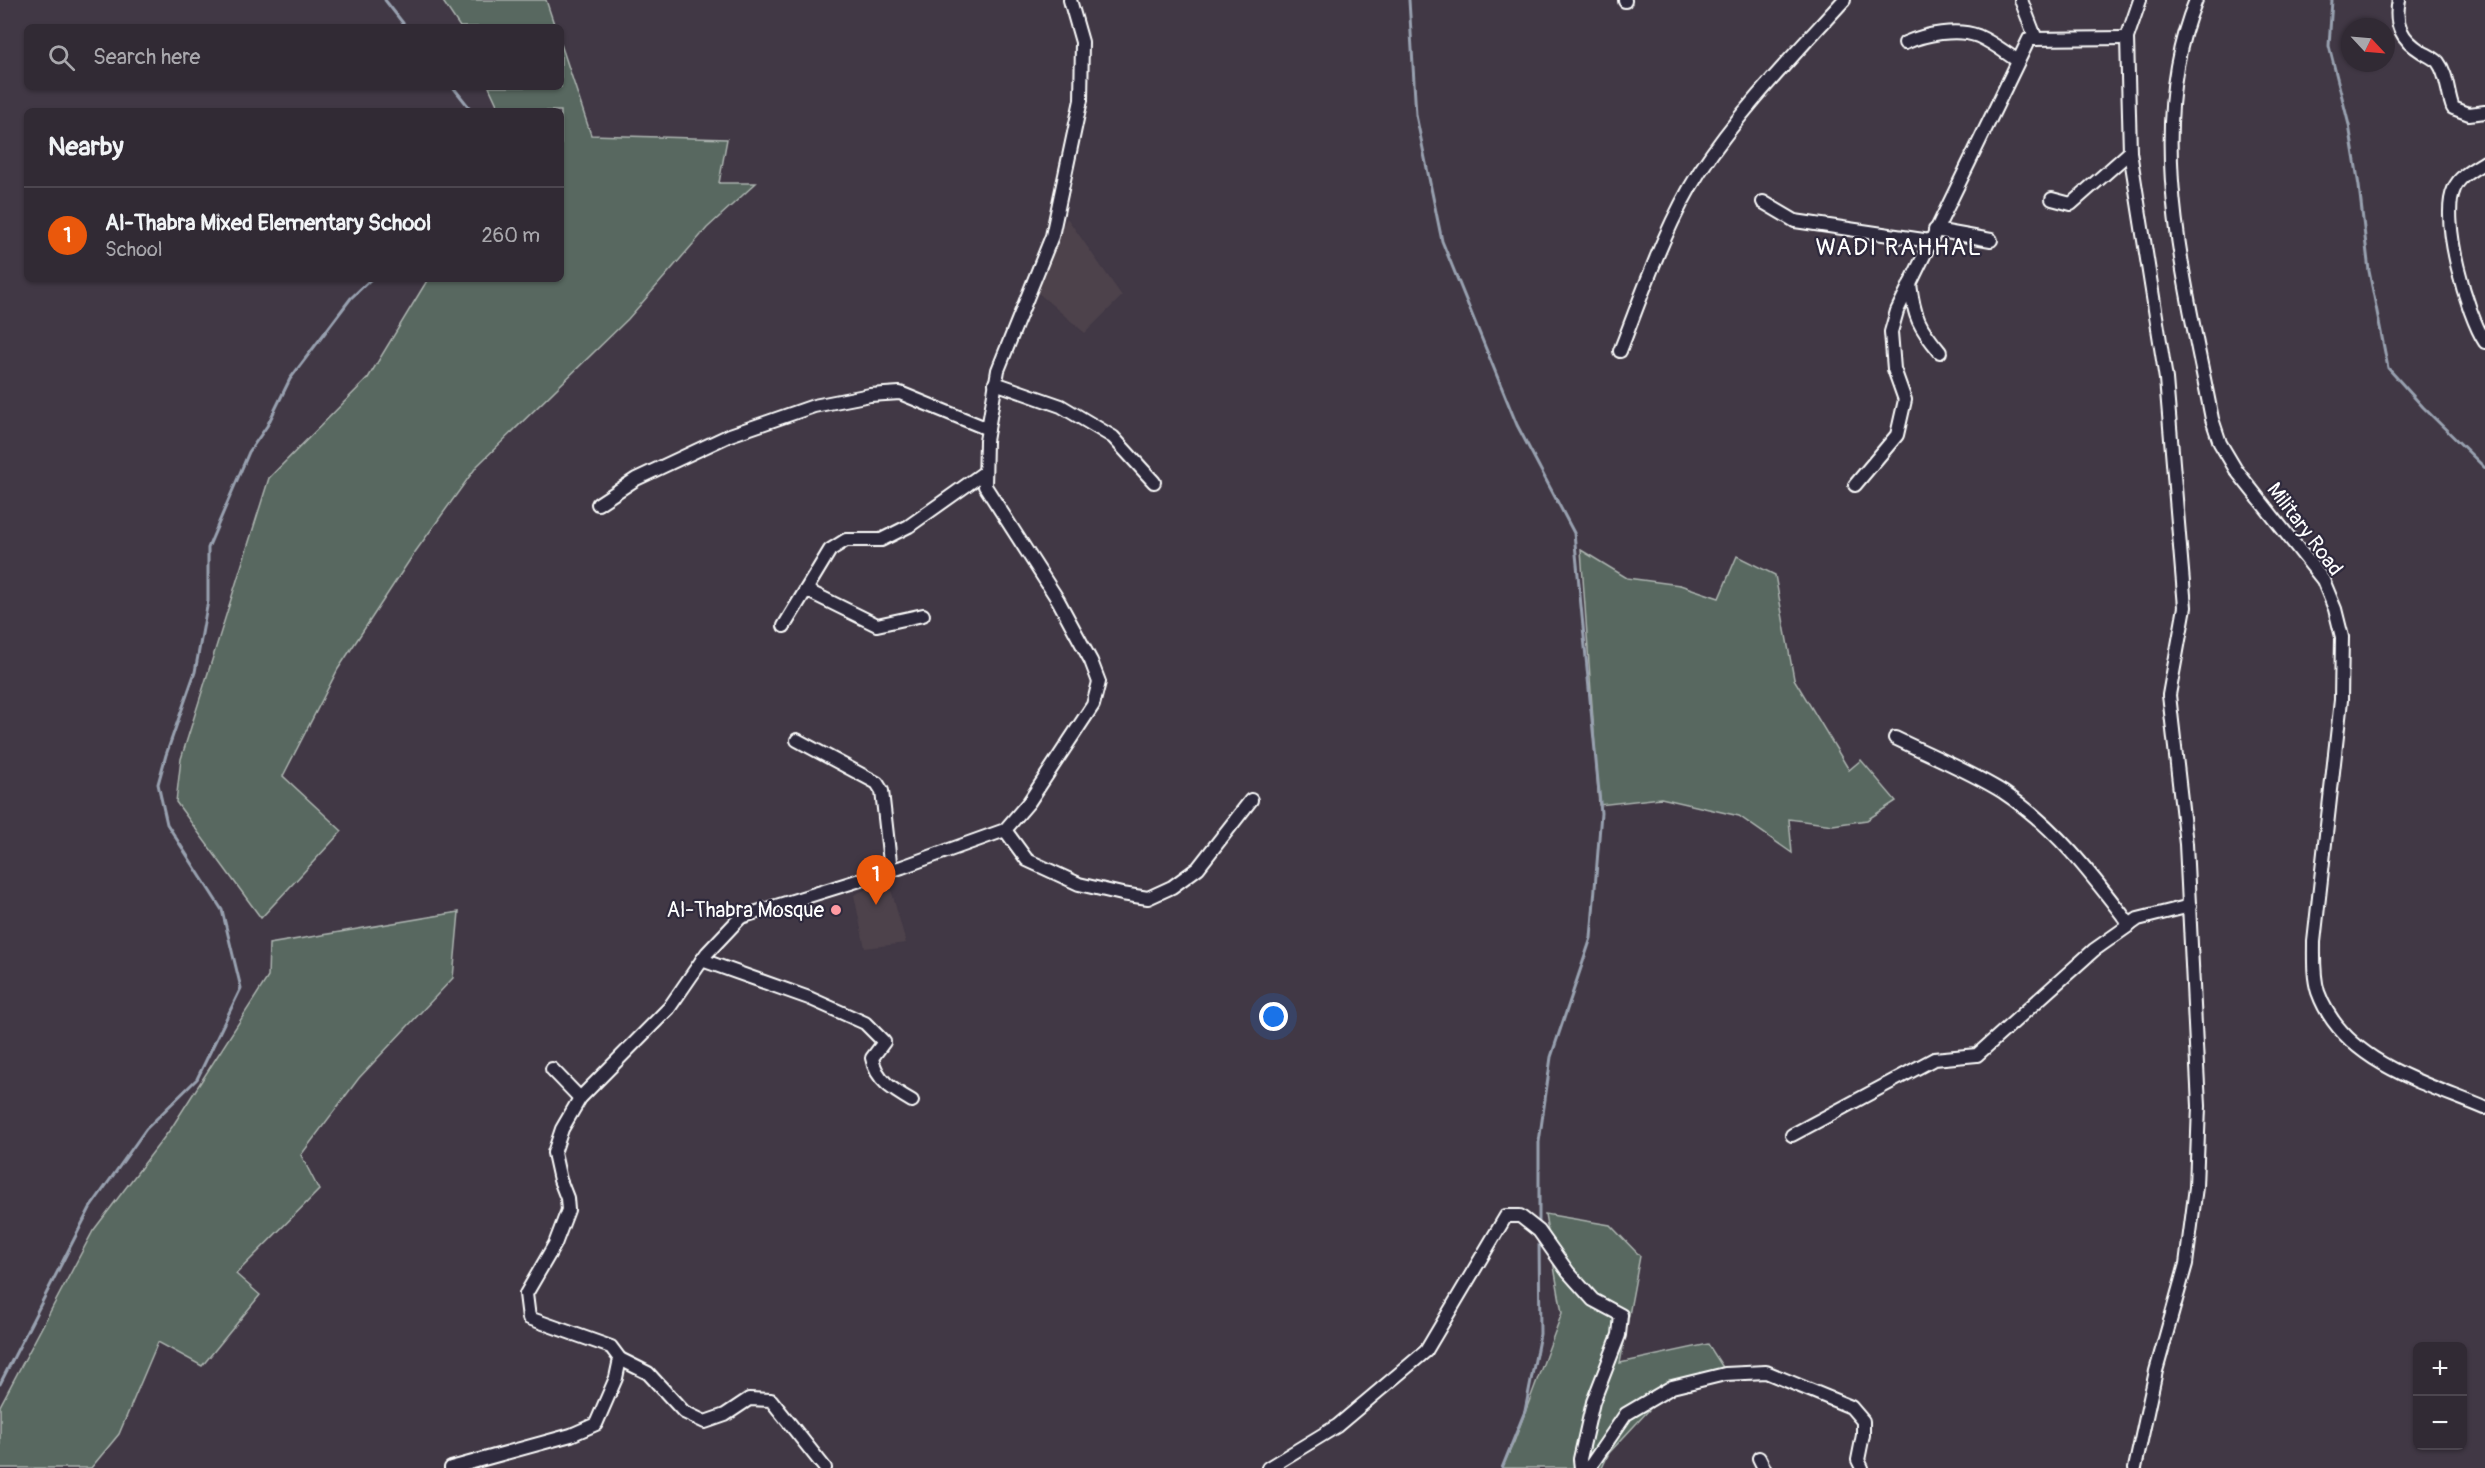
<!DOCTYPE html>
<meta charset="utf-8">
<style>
body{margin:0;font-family:Pangolin,sans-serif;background:#39323c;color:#f1f3f6}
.controls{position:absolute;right:18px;bottom:18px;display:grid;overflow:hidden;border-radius:9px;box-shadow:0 2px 4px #0004}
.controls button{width:54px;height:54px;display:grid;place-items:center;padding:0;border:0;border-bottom:2px solid #4c464f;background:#312a34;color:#f1f3f6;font:30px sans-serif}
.compass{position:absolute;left:2341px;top:18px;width:54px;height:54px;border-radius:50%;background:#312a34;box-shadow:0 2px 4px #0004;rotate:116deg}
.you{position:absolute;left:1274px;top:1017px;width:21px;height:21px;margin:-15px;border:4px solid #fff;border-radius:50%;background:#1a73e8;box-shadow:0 0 0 9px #1a73e833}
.badge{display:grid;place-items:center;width:39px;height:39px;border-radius:50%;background:#ea580c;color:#fff;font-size:20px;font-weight:700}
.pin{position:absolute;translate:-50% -50px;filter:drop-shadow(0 2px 3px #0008)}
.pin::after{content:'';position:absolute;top:32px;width:21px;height:18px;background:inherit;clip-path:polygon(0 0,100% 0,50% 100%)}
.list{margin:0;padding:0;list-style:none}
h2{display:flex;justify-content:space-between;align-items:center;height:78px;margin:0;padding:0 24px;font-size:26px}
h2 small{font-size:20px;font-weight:400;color:#a8a7ac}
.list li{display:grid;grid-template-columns:39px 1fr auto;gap:18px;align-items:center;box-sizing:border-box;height:96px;padding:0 24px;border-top:2px solid #4c464f}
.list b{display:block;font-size:22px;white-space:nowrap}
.list p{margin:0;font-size:20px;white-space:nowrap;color:#a8a7ac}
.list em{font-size:20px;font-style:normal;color:#a8a7ac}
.icon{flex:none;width:33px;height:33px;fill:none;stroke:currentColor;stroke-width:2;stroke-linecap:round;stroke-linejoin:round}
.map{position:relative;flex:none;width:2485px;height:1468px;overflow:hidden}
.search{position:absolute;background:#312a34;box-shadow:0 2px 4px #0004;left:24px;top:24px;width:540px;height:66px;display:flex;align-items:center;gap:15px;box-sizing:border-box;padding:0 21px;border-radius:9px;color:#a8a7ac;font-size:22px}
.panel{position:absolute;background:#312a34;box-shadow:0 2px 4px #0004;left:24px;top:108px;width:540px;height:174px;border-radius:9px}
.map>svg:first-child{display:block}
</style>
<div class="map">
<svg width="2485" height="1468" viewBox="0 0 2485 1468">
<rect width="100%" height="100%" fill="#413845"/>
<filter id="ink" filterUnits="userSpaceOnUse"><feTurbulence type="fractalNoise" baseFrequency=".0167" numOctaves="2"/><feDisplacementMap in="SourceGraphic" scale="12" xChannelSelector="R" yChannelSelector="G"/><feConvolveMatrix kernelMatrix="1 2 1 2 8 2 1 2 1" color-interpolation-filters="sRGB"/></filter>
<g filter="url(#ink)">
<g fill="#4d424b">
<polygon points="1067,218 1122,296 1085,333 1036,291 1050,252"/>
<polygon points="888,879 906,943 865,948 854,895"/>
</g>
<g fill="#586860" stroke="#acb4b0" stroke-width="1.5">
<polygon points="442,0 546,0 555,27 460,27"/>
<polygon points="561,44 591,135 727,139 719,183 756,183 707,228 628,319 477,466 413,555 338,669 283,776 342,831 261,918 176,802 181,759 269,478 368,378 428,279 561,279 561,111 500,111 489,87 561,87"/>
<polygon points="1581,550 1627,578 1680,585 1719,598 1737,556 1775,575 1794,679 1849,770 1861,760 1896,801 1867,820 1833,825 1789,819 1792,853 1739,816 1661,798 1599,805"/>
<polygon points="459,912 453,978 359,1078 301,1155 319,1190 236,1274 260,1295 202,1366 158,1342 119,1434 91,1468 0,1468 0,1406 93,1231 172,1127 268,977 269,944"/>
<polygon points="1545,1214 1610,1225 1640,1256 1620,1363 1708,1344 1724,1369 1661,1397 1609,1453 1602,1468 1502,1468 1514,1442 1562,1313"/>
</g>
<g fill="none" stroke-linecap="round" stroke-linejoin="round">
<g stroke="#98a1b0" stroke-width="3">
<polyline points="385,0 406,27"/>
<polyline points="1409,0 1416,115 1442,241 1517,425 1574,533 1601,813 1591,938 1551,1057 1539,1142 1539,1227"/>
<polyline points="2332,0 2329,46 2349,125 2359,186 2369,271 2388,368 2423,407 2485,468"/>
<polyline points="453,87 472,111"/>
<polyline points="0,1384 90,1208 146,1129 197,1079 241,988 222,910 167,824 158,784 166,755 195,672 208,601 208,548 249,452 267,426 290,379 351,298 371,279"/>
<polyline points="1502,1468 1525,1411 1540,1334 1539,1239"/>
</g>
<g stroke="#fff" stroke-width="16">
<g id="minor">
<polyline points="2021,0 2036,39"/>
<path d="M2196,0C2142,130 2187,287 2212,419L2220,443L2236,470L2323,580L2335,609L2342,637L2341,700L2314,942C2314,958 2313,976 2318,992C2343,1062 2423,1082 2485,1108"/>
<path d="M2399,0C2394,24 2401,39 2422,52C2427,55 2434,58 2438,62C2448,75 2447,93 2453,108L2469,114L2485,112"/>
<polyline points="1625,1 1625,0"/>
<path d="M1905,43C1925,34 1957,28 1978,36C1992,42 2006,53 2018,61"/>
<path d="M2485,162C2474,169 2459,176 2454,189C2440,219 2467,315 2485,342"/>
<polyline points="2052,199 2071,204 2130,152"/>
<polyline points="1763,202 1795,221 1930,241"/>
<polyline points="1935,230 1991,240"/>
<path d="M1910,284C1914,317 1919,327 1940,352"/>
<path d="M1620,351C1644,290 1665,226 1700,171C1740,110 1795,54 1844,0"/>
<polyline points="995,383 1061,406 1113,437 1154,482"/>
<polyline points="1855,485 1897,435 1905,400 1894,369 1891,332 1897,311 2029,39 2127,38"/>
<polyline points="598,504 636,479 730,435 814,406 870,395 900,393 988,429"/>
<polyline points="806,590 877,625 923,615"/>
<polyline points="784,626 830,550 846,540 881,540 909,526 985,472"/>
<path d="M1895,738C1930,755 1971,772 2003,792C2056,827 2092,875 2130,925"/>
<polyline points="797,740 877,783 882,791 891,871"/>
<polyline points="1005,830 1027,860 1079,884 1122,894 1148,898 1172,887 1198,868 1251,800"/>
<path d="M702,960L809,998L865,1023L884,1042L872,1058C876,1080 893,1090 912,1101"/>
<polyline points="552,1069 580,1098"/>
<polyline points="1792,1135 1934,1059 1977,1055 2094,950 2138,919 2190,906"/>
<polyline points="620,1359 648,1373 684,1412 705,1422 725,1415 749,1399 771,1400 825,1468"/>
<polyline points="1759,1458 1764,1468"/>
<polyline points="451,1468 571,1435 596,1424 616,1378 620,1359 611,1347 529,1318 526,1294 555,1244 568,1210 567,1198 560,1180 554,1153 562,1129 580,1098 669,1008 707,953 741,917 902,867 1005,830 1029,802 1093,705 1099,682 1091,661 1058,600 985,486 986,441 998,370 1052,236 1081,100 1082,42 1070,0"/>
<polyline points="1268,1468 1337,1426 1426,1351 1506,1216 1520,1216 1539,1231 1568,1272 1593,1300 1621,1315 1619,1335 1593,1402 1580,1459 1581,1468"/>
<polyline points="1589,1468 1626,1414 1672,1387 1725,1374 1766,1372 1851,1407 1863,1421 1863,1435 1858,1460 1862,1468"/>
<polyline points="2135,1468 2156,1371 2186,1264 2196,1187 2199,1106 2186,844 2169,695 2185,607 2166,379 2130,152 2127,38 2140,0"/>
</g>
</g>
<use href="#minor" stroke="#2f2a3d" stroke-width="12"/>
</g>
</g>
<circle fill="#ff9aa2" stroke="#2f2a3d" stroke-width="2" cx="836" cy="910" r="6"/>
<g text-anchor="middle" stroke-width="4.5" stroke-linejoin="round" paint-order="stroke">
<g font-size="21" fill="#fff" stroke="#2f2a3d">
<text transform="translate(2305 529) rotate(53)" y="7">Military Road</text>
</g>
<g font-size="21" fill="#fff" stroke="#2f2a3d" text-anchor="end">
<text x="824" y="917">Al-Thabra Mosque</text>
</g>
<g font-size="24" letter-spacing="1.5" fill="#fff" stroke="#2f2a3d">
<text x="1899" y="255">WADI RAHHAL</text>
</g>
</g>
</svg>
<div class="controls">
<button>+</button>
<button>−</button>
</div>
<svg class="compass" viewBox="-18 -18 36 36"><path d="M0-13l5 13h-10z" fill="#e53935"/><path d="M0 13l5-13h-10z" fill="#a8a7ac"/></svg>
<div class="you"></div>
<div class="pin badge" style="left:876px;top:905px">1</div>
<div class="search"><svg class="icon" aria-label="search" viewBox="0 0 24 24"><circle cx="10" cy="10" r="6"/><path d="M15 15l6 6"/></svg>Search here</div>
<section class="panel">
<h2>Nearby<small></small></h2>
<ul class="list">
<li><span class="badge">1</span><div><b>Al-Thabra Mixed Elementary School</b><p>School</p></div><em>260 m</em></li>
</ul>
</section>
</div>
